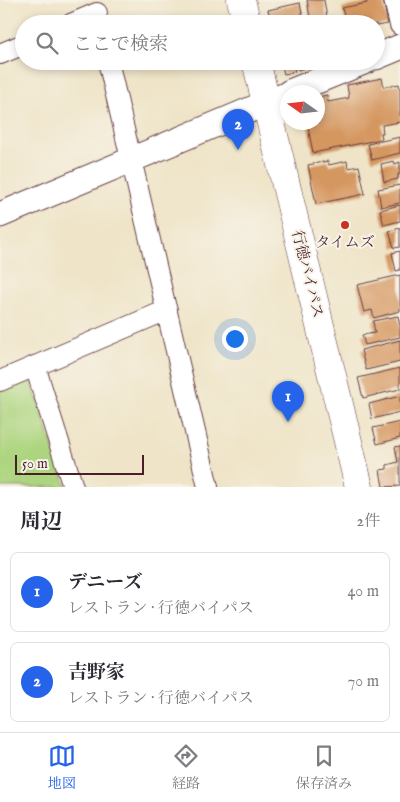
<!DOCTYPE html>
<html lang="ja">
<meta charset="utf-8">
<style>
body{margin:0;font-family:"IM FELL English","Noto Serif JP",serif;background:#f7f7f7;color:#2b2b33}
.compass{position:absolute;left:280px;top:85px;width:45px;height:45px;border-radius:50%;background:#fff;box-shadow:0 2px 8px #0003;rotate:284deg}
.scale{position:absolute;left:15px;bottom:12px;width:129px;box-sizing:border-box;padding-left:5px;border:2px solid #4a1f2b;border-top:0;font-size:14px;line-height:18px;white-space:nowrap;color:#4a1f2b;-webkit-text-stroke:4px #f7f3e8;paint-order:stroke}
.you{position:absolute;left:234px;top:338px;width:18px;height:18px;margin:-12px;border:4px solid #fff;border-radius:50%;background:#1a73e8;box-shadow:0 0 0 8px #1a73e833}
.badge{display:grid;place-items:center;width:32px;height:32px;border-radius:50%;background:#2563eb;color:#fff;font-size:16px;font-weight:700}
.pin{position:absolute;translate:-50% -41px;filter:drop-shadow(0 1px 2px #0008)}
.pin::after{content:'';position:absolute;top:26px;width:18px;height:15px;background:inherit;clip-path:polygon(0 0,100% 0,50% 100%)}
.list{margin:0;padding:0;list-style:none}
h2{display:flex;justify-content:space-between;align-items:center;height:65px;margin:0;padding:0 20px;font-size:21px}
h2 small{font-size:16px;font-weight:400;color:#7c7c81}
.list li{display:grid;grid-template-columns:32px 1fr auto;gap:15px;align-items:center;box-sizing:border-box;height:80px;margin:0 10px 10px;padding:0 10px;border:1px solid #e1e1e2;border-radius:8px}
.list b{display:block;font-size:19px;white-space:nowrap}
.list p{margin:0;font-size:16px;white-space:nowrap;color:#7c7c81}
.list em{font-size:16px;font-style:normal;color:#7c7c81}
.icon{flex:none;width:28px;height:28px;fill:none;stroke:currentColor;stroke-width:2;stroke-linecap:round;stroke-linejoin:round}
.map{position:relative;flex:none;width:400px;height:487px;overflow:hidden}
.search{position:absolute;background:#fff;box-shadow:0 2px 8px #0003;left:15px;right:15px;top:15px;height:55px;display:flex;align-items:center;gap:12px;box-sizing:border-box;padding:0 18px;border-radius:28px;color:#7c7c81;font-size:19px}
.sheet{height:245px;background:#fff}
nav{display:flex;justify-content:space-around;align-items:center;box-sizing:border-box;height:70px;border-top:1px solid #e1e1e2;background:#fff;font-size:14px;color:#7c7c81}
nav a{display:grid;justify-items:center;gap:2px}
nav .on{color:#2563eb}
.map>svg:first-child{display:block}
</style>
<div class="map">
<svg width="400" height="487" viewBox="0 0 400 487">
<rect width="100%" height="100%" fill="#f7f3e8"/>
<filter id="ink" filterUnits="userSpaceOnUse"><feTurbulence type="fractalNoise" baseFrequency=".02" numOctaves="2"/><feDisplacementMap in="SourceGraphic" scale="10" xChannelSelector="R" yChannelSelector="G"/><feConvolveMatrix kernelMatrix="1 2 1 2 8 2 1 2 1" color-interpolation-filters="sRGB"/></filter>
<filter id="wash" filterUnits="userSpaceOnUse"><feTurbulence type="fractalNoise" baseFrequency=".0096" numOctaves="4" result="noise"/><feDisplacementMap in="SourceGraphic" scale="20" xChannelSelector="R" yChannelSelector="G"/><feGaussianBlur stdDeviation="1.12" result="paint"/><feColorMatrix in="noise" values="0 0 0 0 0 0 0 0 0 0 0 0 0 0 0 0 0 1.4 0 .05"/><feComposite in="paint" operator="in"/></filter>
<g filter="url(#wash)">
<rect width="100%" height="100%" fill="#efe4c7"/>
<polygon fill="#add57f" stroke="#7c7a55" points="21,381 32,383 66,487 0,487 0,389"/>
<g id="blocks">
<g fill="#d59760">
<polygon points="307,0 324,0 328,24 311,24"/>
<polygon points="366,0 383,0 388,24 376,26 376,24 346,24 342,8 367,3"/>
<polygon points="300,3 303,18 279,24 272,24 268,10"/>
<polygon points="281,61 292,61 295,72 284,74"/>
<polygon points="296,61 311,61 312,66 298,70"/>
<polygon points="382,78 384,87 399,84 400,90 400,122 382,125 383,133 381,133 382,139 313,153 307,122 318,122 318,108 320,107 318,97 327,95 328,102 349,98 347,85"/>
<polygon points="400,137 400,153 372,160 368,144"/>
<polygon points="328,161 329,165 347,161 348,168 359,166 365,194 316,204 308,165"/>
<polygon points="394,161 395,164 400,162 400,174 398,174 398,179 384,182 381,164"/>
<polygon points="400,185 400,203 381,207 378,189"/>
<polygon points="400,205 400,221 384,225 380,210"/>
<polygon points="400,228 400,247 394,248 389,231"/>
<polygon points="400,251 400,270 396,271 392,253"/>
<polygon points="400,275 400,311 374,318 372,310 364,312 357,285"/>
<polygon points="398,316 400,326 400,337 365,345 362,335 375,333 373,321"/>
<polygon points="400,340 400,362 366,370 361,350"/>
<polygon points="400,368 400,389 363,398 358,378"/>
<polygon points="400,396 400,412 372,419 369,404"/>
<polygon points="400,422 400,438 377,444 373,428"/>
<polygon points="400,446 400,486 383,487 380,470 387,469 387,465 398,462 395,447"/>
</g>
</g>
</g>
<g filter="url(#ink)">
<use href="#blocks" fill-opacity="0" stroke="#633d42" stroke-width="1"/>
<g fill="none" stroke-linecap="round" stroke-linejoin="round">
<g stroke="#633d42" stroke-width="22">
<g id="minor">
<polyline points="394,0 400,25"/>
<polyline points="71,24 97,13"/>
<polyline points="0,54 24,44"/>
<polyline points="108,61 208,487"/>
<polyline points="35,366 73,487"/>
<polyline points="0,381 167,310"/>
</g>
</g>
<g stroke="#633d42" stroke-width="27">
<g id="tertiary">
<polyline points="376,57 400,47"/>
<polyline points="290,92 366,61"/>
<polyline points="0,215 288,94"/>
</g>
</g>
<g stroke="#633d42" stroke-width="29">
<g id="primary">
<polyline points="241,0 247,24"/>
<polyline points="256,61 359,487"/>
</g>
</g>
<use href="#minor" stroke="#fff" stroke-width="20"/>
<use href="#tertiary" stroke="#fff" stroke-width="25"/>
<use href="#primary" stroke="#fff" stroke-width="28"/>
</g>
</g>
<circle fill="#c8321e" stroke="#f7f3e8" stroke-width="2" cx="345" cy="225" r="5"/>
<g text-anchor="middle" stroke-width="4" stroke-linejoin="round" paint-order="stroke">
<g font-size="15" fill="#4a1f2b" stroke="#f7f3e8">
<text x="345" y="247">タイムズ</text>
</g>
<g font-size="15" fill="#4a1f2b" stroke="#f7f3e8">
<text transform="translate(308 274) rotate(76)" y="5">行徳バイパス</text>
</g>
</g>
</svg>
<svg class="compass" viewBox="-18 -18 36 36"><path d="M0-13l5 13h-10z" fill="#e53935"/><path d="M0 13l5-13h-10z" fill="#7c7c81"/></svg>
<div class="scale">50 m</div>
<div class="you"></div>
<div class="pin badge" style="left:288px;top:422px">1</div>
<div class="pin badge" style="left:238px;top:150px">2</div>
<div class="search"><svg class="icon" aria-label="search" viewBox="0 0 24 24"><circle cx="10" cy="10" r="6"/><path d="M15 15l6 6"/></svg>ここで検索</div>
</div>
<section class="sheet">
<h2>周辺<small>2件</small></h2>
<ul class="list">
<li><span class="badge">1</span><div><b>デニーズ</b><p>レストラン · 行徳バイパス</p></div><em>40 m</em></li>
<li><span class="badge">2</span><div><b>吉野家</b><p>レストラン · 行徳バイパス</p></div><em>70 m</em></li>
</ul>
</section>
<nav>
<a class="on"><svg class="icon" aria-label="map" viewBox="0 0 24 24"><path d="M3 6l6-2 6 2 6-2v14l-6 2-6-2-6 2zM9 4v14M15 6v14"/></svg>地図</a>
<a><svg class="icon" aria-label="directions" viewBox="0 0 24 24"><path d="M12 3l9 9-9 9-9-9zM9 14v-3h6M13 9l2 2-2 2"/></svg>経路</a>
<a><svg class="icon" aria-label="saved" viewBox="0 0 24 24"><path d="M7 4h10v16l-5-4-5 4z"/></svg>保存済み</a>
</nav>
